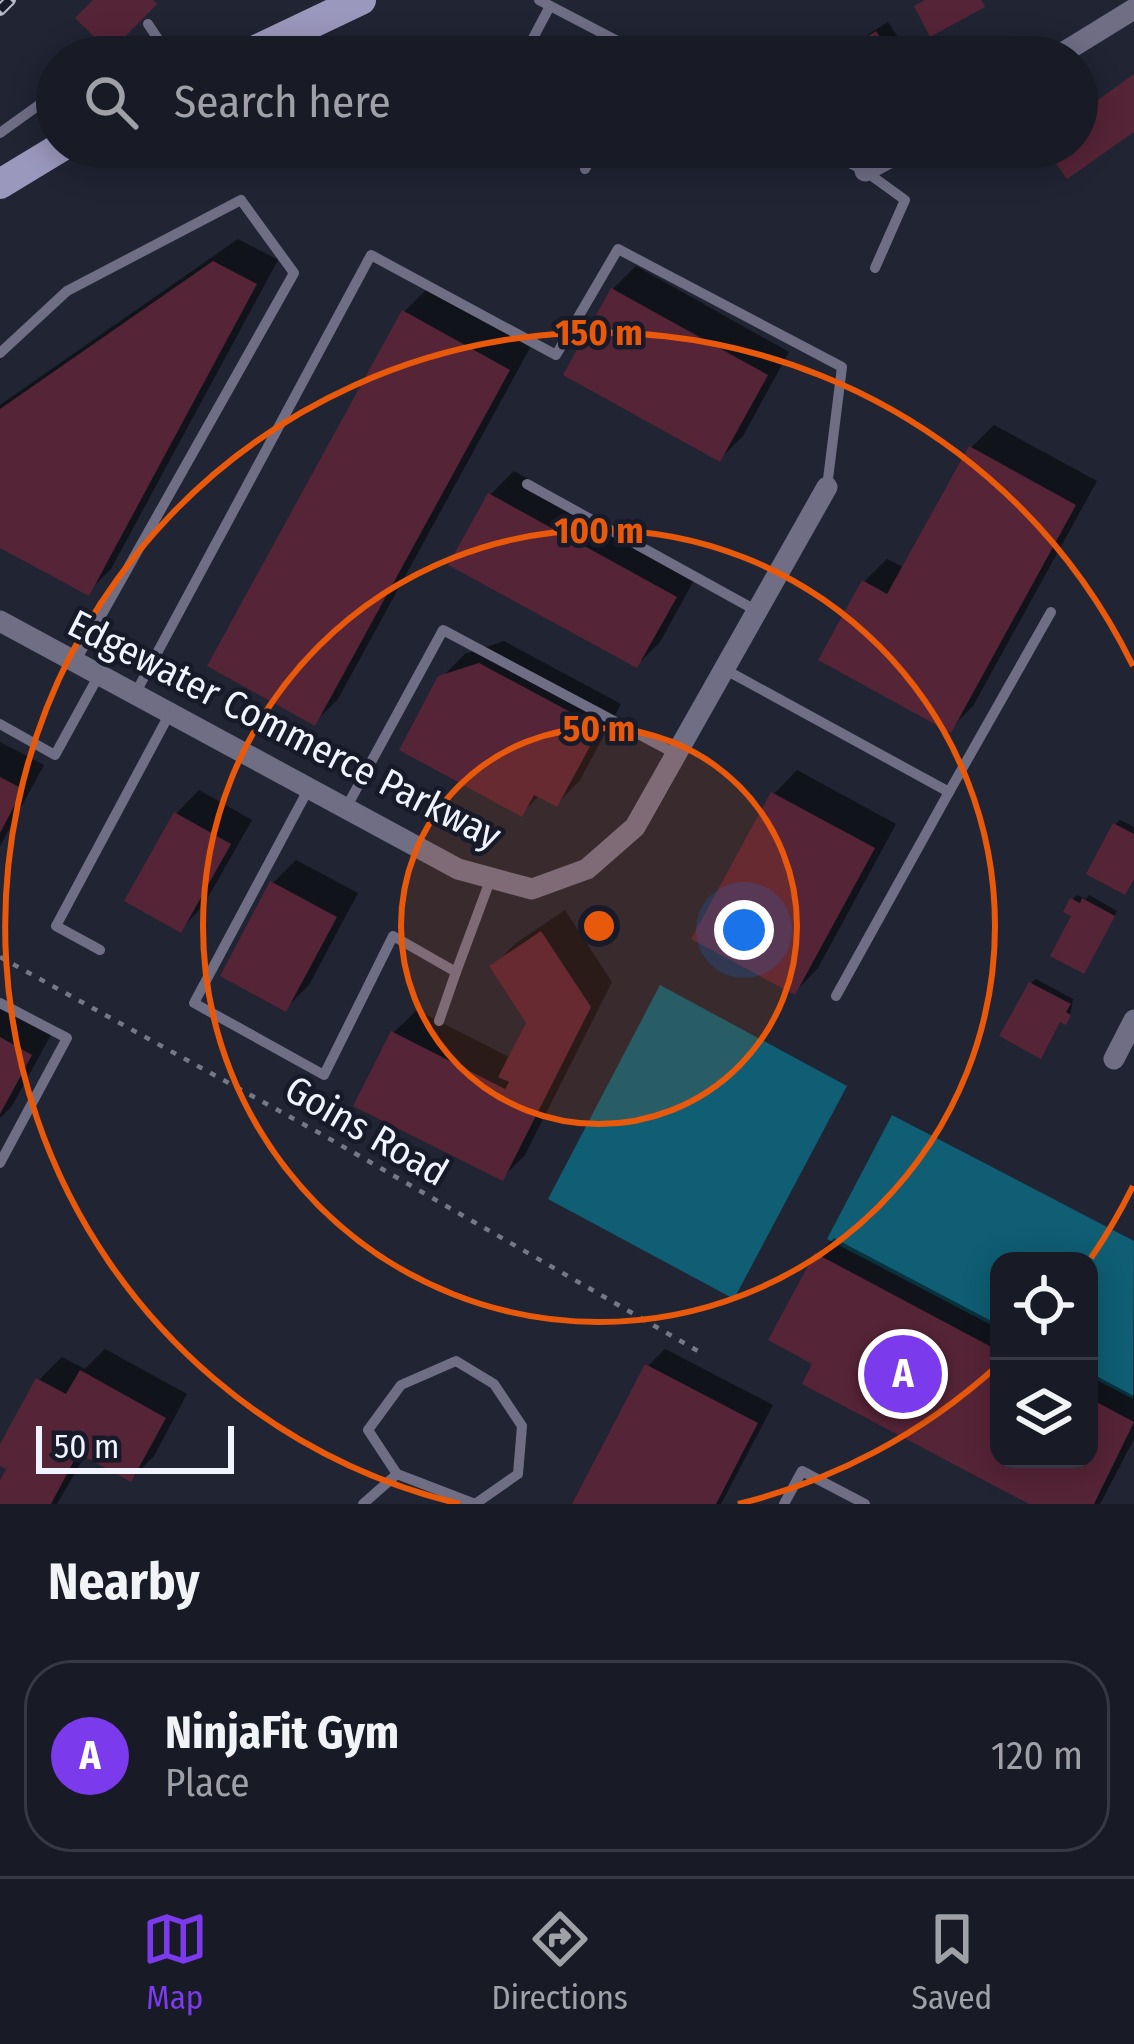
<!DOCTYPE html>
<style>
body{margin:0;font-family:"Fira Sans Condensed",sans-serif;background:#252832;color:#f1f3f6}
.controls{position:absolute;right:36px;bottom:36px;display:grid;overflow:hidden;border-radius:24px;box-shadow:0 6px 30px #0003}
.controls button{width:108px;height:108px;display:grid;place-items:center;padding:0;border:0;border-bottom:3px solid #363943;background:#181b26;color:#f1f3f6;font:60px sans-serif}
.scale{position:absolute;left:36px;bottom:30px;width:198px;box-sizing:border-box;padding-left:12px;border:6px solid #f1f4ff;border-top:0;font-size:33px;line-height:42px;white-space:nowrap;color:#f1f4ff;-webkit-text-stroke:9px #171a29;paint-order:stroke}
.you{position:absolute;left:744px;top:930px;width:42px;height:42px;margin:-30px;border:9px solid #fff;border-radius:50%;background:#1a73e8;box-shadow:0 0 0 18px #1a73e833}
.badge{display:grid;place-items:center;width:78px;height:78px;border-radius:50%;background:#7c3aed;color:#fff;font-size:39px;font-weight:700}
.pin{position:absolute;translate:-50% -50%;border:6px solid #fff;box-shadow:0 3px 12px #0006}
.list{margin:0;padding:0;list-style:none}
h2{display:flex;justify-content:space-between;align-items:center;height:156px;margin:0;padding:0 48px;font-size:51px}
h2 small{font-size:39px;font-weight:400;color:#9fa1a7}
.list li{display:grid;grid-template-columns:78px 1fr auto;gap:36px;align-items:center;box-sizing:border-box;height:192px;margin:0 24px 24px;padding:0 24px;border:3px solid #363943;border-radius:48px}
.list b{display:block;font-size:45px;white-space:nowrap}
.list p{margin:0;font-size:39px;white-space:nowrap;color:#9fa1a7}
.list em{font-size:39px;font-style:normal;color:#9fa1a7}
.icon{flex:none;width:66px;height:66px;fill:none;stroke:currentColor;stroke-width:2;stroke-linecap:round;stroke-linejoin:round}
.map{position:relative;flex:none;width:1134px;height:1504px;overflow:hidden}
.search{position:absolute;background:#181b26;box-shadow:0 6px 30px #0003;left:36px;right:36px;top:36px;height:132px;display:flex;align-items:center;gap:30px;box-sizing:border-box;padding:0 42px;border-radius:66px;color:#9fa1a7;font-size:45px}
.sheet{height:372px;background:#181b26}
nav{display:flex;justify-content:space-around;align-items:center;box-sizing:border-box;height:168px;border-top:3px solid #363943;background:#181b26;font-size:33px;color:#9fa1a7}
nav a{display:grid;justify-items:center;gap:6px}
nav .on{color:#7c3aed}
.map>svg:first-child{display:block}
</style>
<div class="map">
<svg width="1134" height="1504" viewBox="0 0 1134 1504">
<rect width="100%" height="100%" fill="#202433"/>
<g fill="#0f5e74">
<polygon points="660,985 847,1086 734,1299 548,1199"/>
<polygon points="892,1115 1134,1241 1133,1399 1089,1376 1089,1261 999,1261 999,1329 827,1239"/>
</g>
<g fill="#0007">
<polygon points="888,22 905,48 896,57 833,57"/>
<polygon points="238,239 278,260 111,569 88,592 0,544 0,405"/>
<polygon points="636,266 789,352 743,436 720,459 613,289"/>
<polygon points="427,289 531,346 338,699 315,722 404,312"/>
<polygon points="994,425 1097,481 973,706 950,729 864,582 887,559 905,568 971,448"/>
<polygon points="514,471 698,573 660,642 637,665 453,564 491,494"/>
<polygon points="504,641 621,704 580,780 557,804 540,795 522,813 441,678 465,654"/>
<polygon points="0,742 44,765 0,846"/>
<polygon points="797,770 896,824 818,968 795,992 774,794"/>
<polygon points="199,790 252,820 203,906 180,930 176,814"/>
<polygon points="1120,820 1134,827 1134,878 1115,825"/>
<polygon points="296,860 358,893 309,985 286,1008 273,883"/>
<polygon points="1077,895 1086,899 1089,895 1117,911 1088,965 1075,915 1073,899"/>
<polygon points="565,910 612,982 525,1155 502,1178 393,1033 417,1010 511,1058 529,1022 493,966 516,943"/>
<polygon points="1036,979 1073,999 1070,1016 1061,1019 1031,983"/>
<polygon points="0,1002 53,1031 12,1106 0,1118"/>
<polygon points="834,1238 999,1325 999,1459 1089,1459 1089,1372 1134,1396 1134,1439 1100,1504 1036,1504 806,1382 816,1363 817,1255"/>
<polygon points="105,1349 187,1394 154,1456 131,1479 86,1454 57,1504 0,1502 0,1486 10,1468 0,1463 0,1451 39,1380 62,1357 85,1369"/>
<polygon points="665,1349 773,1405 721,1504 575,1504 648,1366"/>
</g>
<g fill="#562437">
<polygon points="93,0 153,0 157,4 110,52 75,18"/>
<polygon points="925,0 981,0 985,7 930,37 914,6"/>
<polygon points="876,31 893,57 835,57"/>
<polygon points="1134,74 1134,132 1067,179 1044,147 1077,147 1077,115"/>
<polygon points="213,261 257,284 89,596 0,548 0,409"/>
<polygon points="611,288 768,375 720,462 563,375"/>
<polygon points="402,310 510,370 315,726 207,666"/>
<polygon points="969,446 1076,505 951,733 818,660 862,580 887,594"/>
<polygon points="488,493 677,597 637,668 448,565"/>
<polygon points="479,663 600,728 557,807 534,795 522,817 399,750 438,676"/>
<polygon points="0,777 23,789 0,833"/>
<polygon points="771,792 875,848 795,995 691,939"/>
<polygon points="174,812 231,844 181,933 124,901"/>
<polygon points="1113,823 1134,834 1134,879 1125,895 1086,874"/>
<polygon points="270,881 337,917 286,1012 220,976"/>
<polygon points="1070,898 1080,903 1082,898 1115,916 1084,974 1050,956 1071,916 1063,912"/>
<polygon points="541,931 591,1007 503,1181 353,1106 391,1031 505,1089 509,1082 498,1077 526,1023 489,966"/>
<polygon points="1029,982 1071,1004 1066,1012 1071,1015 1066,1025 1060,1022 1041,1059 999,1036"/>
<polygon points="0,1037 32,1055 0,1114"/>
<polygon points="815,1253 999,1351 999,1459 1089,1459 1089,1398 1134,1422 1094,1504 1029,1504 802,1384 812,1364 768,1340"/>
<polygon points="645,1364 758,1423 716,1504 572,1504"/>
<polygon points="80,1370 166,1418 131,1482 78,1453 51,1504 0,1504 0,1480 6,1469 0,1466 0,1444 36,1378 66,1394"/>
</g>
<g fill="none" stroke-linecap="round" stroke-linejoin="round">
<polyline stroke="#757886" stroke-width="4.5" stroke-dasharray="6 9" stroke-linecap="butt" points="0,957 323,1135 705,1355"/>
<g stroke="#706e85" stroke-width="10">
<polyline points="539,0 648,57"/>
<polyline points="148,24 170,57"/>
<polyline points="135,57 162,45"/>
<polyline points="523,57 550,6"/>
<polyline points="0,133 57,92"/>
<polyline points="819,147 865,171 905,200 875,268"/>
<polyline points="585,169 597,147"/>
<polyline points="0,353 67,291 241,200 294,273 75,662"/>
<polyline points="527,484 757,611"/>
<polyline points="724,669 949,792 1051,612"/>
<polyline points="135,694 371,255 556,355 618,249 842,367 827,487"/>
<polyline points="0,724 55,755 99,675"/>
<polyline points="309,788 194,1003 324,1075 393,936 456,972 491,878"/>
<polyline points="346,808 443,630 676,754"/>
<polyline points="100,950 56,926 170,713"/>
<polyline points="836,996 949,792"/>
<polyline points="0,1003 67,1038 0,1163"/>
<polyline points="439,1021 456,972"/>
<polygon points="456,1361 494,1384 522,1426 518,1474 475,1504 397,1474 368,1430 401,1385"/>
<polyline points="363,1504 397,1474"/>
<polyline points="784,1504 802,1471 865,1504"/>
</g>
<g stroke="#706e85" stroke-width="21">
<polyline points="1056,57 1134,9"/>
<polyline points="865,171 909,147"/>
<polyline points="0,621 458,869 532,889 587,869 635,827 827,487"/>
<polyline points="1114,1059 1134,1020"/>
</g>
<g stroke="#9b98bd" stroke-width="30">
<polyline points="241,57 361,0"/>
<polyline points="0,184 61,147"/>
</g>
<g stroke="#b7bac6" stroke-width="12">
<polyline id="rail" points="0,10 10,0"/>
</g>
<use href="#rail" stroke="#171a29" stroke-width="8" stroke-dasharray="22" stroke-linecap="butt"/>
</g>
<circle cx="599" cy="926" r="198" fill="#e8590c" fill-opacity=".12"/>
<g fill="none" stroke="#e8590c" stroke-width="6">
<circle cx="599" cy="926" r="198"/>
<circle cx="599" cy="926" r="396"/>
<path d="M1133 1186A594 594 0 0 1 1091 1258M996 1367A594 594 0 0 1 738 1504M460 1504A594 594 0 1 1 1133 666"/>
</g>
<g text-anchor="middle" stroke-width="9" stroke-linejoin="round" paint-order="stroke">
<g font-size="39" fill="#f1f4ff" stroke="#171a29">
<text transform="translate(285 729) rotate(27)" y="14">Edgewater Commerce Parkway</text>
<text transform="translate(367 1130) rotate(30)" y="14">Goins Road</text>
</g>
</g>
<circle cx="599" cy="926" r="18" fill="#e8590c" stroke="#171a29" stroke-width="6"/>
<g font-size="36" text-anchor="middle" font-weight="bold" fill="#e8590c" stroke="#171a29" stroke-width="9" stroke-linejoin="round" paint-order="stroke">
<text x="599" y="345">150 m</text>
<text x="599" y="543">100 m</text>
<text x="599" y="741">50 m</text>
</g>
</svg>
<div class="controls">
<button><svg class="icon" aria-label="locate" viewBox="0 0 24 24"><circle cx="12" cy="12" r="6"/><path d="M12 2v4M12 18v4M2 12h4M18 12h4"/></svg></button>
<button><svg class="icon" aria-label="layers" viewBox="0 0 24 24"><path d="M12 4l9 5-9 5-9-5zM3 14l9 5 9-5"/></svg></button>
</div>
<div class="scale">50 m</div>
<div class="you"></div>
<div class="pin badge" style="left:903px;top:1374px">A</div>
<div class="search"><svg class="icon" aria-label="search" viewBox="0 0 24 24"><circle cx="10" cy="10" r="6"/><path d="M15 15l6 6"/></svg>Search here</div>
</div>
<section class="sheet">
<h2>Nearby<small></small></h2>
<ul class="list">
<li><span class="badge">A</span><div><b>NinjaFit Gym</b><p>Place</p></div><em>120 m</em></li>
</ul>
</section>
<nav>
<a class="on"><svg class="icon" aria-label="map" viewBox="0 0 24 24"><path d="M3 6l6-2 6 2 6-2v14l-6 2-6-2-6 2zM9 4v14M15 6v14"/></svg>Map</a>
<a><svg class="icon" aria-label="directions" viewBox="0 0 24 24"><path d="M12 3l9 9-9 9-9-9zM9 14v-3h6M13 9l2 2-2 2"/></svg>Directions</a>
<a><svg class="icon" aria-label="saved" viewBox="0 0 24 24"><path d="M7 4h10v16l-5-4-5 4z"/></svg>Saved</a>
</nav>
